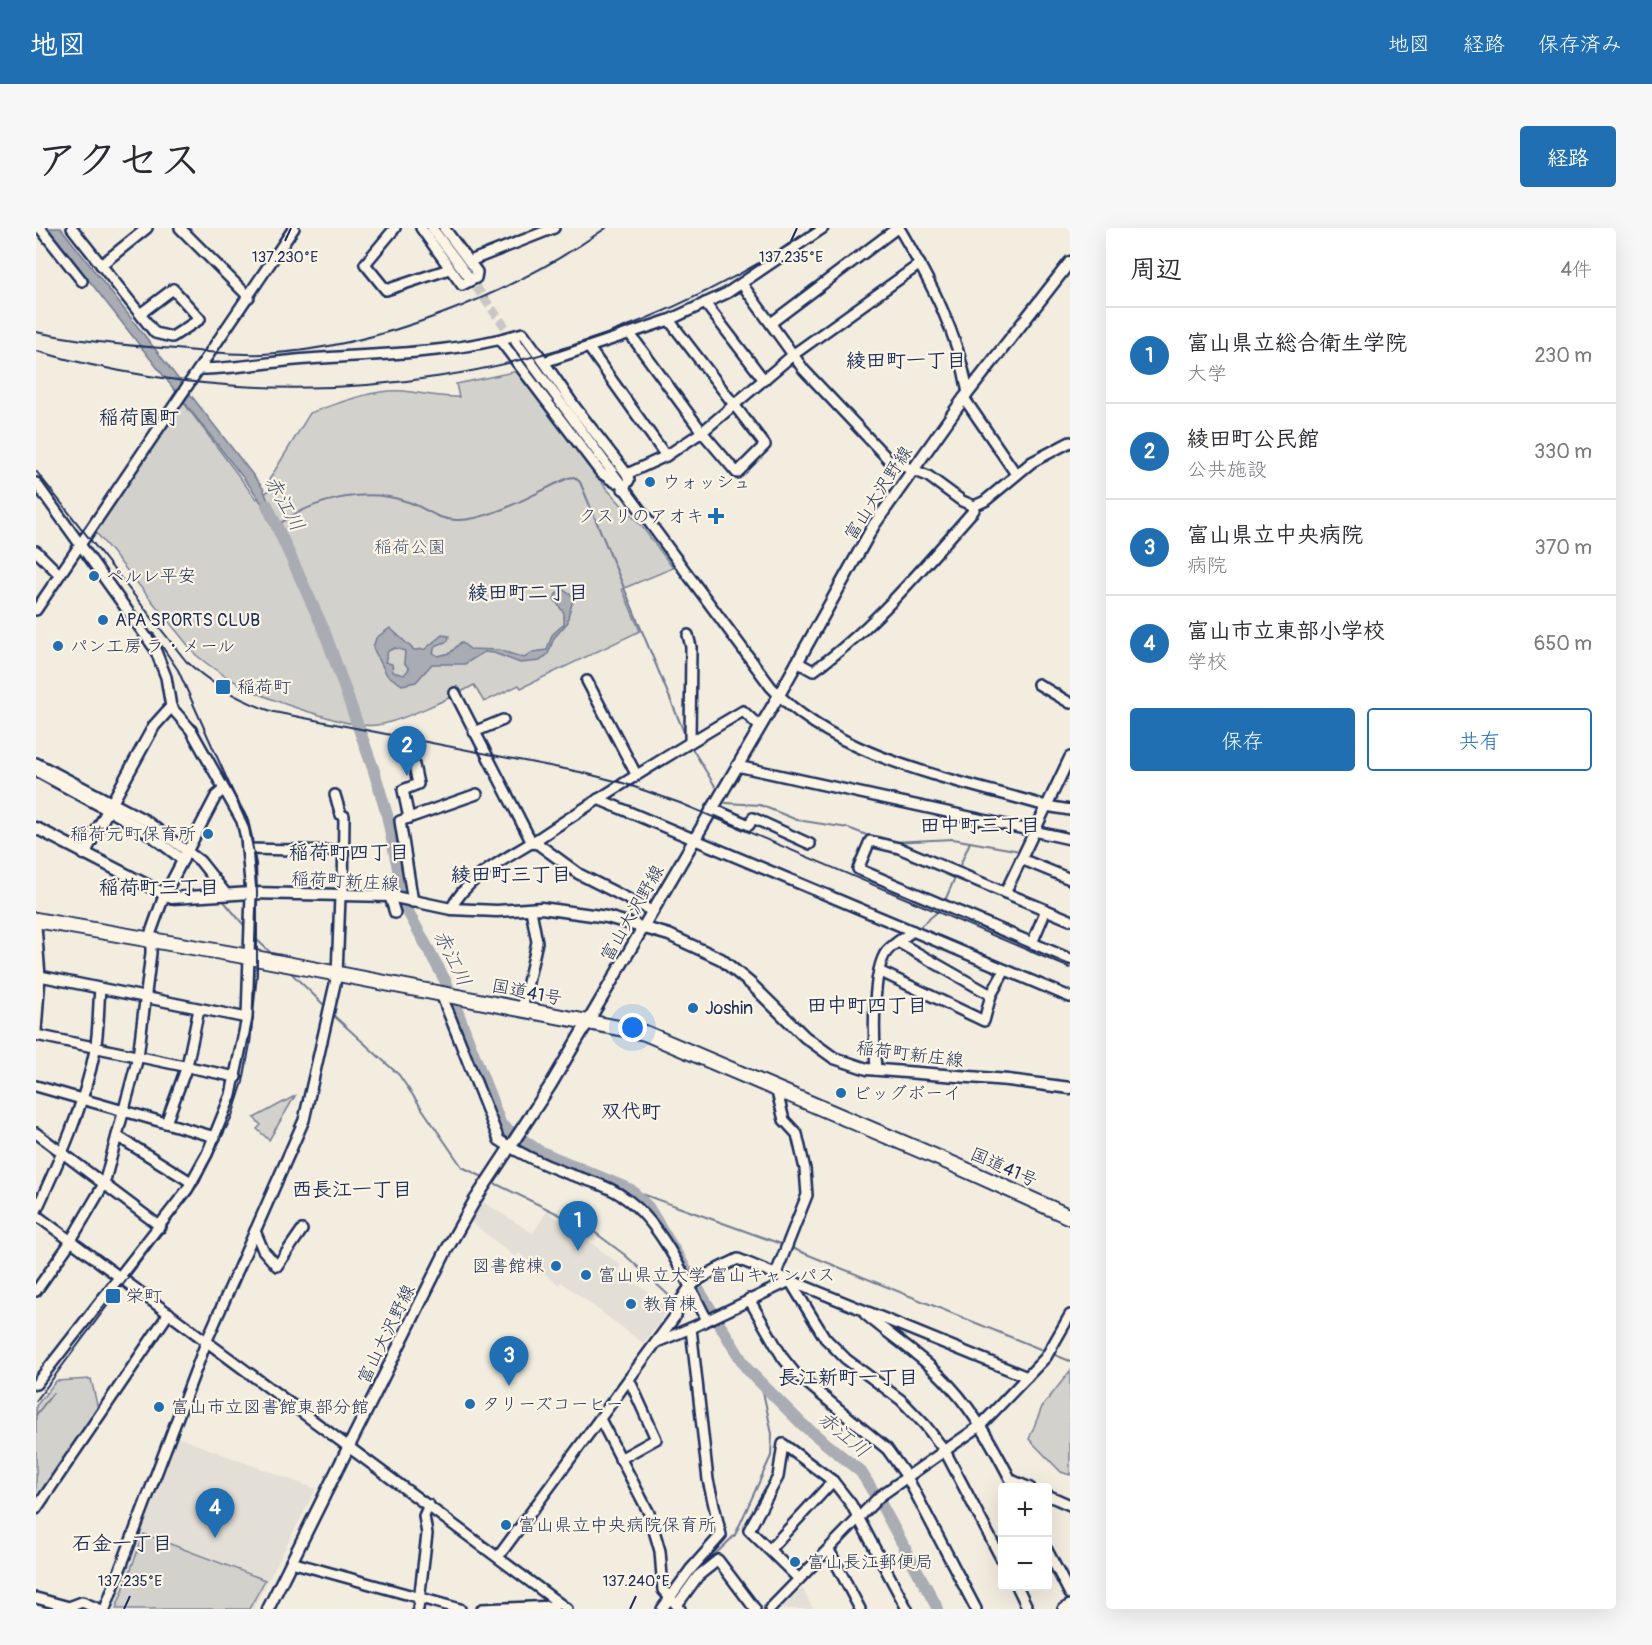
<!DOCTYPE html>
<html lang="ja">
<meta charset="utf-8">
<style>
body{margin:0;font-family:Pangolin,"Klee One",sans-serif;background:#f7f7f7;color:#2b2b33}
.controls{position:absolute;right:18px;bottom:18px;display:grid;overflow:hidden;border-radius:6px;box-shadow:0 6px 24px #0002}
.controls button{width:54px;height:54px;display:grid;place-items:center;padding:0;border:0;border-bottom:2px solid #e1e1e2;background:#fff;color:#2b2b33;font:30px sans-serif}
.you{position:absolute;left:597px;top:800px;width:21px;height:21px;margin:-15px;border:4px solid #fff;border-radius:50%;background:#1a73e8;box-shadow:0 0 0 9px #1a73e833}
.badge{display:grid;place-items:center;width:39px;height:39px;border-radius:50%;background:#1f6fb2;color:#fff;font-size:20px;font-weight:700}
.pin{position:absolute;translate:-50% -50px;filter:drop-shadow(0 2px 3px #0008)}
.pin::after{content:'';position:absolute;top:32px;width:21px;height:18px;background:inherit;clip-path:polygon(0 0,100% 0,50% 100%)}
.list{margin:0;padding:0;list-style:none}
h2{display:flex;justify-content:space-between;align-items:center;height:78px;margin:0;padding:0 24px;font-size:26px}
h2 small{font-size:20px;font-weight:400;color:#7c7c81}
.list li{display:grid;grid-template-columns:39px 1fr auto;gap:18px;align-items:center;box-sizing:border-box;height:96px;padding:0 24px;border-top:2px solid #e1e1e2}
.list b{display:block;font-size:22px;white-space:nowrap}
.list p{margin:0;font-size:20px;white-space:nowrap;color:#7c7c81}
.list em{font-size:20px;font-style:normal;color:#7c7c81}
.actions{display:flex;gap:12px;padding:18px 24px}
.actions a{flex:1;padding:14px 0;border:2px solid #1f6fb2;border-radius:6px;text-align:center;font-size:21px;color:#1f6fb2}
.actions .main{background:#1f6fb2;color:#fff}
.map{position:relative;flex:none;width:1034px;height:1381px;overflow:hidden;border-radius:6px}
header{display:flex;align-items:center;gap:36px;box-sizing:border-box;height:84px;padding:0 30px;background:#1f6fb2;color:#fff}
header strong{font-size:28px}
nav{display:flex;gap:33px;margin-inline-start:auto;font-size:21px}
.intro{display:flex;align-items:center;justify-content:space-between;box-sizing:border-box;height:144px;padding:0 36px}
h1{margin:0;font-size:42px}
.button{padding:15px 27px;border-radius:6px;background:#1f6fb2;color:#fff;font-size:21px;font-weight:700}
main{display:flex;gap:36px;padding:0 36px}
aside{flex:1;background:#fff;border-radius:6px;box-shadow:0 6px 24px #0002}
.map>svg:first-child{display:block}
</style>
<header>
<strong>地図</strong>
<nav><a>地図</a><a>経路</a><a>保存済み</a></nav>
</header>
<div class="intro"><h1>アクセス</h1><a class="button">経路</a></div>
<main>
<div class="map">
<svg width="1034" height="1381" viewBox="0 0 1034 1381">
<rect width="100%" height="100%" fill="#f3ede0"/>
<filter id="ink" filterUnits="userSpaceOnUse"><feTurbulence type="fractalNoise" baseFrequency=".0167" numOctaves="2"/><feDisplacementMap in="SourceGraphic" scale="12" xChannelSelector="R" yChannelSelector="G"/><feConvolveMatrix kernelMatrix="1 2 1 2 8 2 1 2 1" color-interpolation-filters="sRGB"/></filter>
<g filter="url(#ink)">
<g fill="#e3dfd6">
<polygon points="447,974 497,1005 511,983 585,1037 582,1042 631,1078 622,1097 607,1115 525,1054 523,1057 483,1025 479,1029 435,994"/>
<polygon points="141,1209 280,1261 217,1381 77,1381"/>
<polygon points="766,1360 777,1381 744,1381"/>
</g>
<g fill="#d3d1cc" stroke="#778095" stroke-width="1.5">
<path d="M482,143L570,260L607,300L637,340L586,361L604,403L485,460L483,457L448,474L438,457C419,468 361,495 341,497C322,499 304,493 287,488C240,475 197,458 160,427L58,302L148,175L220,271L234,262L233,252L274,185C300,176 339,160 368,163C386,165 403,170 423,169L420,156Z"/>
<polygon points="259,868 233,912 221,901 225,897 218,890"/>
<polygon points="1034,1143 1034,1247 1025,1244 993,1211 1006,1179"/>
<polygon points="55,1151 63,1185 0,1276 0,1178 20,1153"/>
<polygon points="108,1306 229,1352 213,1381 80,1381"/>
</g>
<g fill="#a9acb3" stroke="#707a91" stroke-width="1.5" fill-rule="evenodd">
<polygon points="12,0 25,0 227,260 242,299 216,261"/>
<path d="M527,362L537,368C538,378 531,383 532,394L518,410L512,426L504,433L484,435L458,425L448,424L429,436H396L380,454L366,457L351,447L337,420L340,410L354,400L378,422L389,421L406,407L413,408L412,413L399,418L397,425L402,428L414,425L425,414L434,421L463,422L488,430L497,424L511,422L516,407L528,396V385L518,371L520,366ZM359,420L369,423L368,434L373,441L368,447L357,444L356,436L349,434L352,423Z"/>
</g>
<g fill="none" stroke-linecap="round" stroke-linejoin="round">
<g stroke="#707a91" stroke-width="2">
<path d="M242,297C275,272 329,259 369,273C388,278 400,292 420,292C454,293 501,264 532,250L538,249L544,254L650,509"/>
<polyline points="654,517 679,558"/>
<polyline points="690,575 724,577 761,592 812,600 836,609"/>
<polyline points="856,614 917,611 984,623"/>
<polyline points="159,635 181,664"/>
<polyline points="922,642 934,614"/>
<polyline points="186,671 211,701"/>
<polyline points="908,675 920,647"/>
<polyline points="880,702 906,680"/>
<polyline points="217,708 237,727"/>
<polyline points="251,741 290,779"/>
<polyline points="296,786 363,847 426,939 449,950"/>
<polyline points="454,953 557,1003 589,1027 641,1075"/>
<polyline points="595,962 748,1017"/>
<polyline points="753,1019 1009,1123"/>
<polyline points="645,1079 658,1072"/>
<polyline points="1014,1125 1034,1133"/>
<polyline points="0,1187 17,1165"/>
<polyline points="662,1343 699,1307 735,1228 736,1206 726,1159"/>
</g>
<polyline stroke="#a9acb3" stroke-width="12" points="231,277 288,402 338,543 351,587 370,680 410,754 465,897 503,923 595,962 612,979 711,1141 767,1197 825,1244 846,1278 902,1381"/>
<polyline stroke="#c8c7c6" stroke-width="9" stroke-dasharray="9 4.5" stroke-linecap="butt" points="432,48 480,114"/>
<g stroke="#1b2f5e" stroke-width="14">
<g id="minor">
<polyline points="4,0 46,53"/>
<polyline points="36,0 119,105 136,109 164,91 137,61 104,86"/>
<polyline points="144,0 213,69"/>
<polyline points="359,0 329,36 350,62 413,41"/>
<polyline points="385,0 426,57 440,50 441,44 408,0"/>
<polyline points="396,0 432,48"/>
<path d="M863,0C894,53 922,104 932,165"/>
<polyline points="434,33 518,0"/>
<polyline points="65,37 111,0"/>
<polyline points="706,56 768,142 853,232 892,248 926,273 938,278"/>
<polyline points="669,75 728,152"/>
<polyline points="735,95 861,0"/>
<polyline points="594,106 666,204 701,245 729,217 633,92"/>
<polyline points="464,112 565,245 579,254"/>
<path d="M480,114L735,459C801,531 919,551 1010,578L1034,582"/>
<polyline points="553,120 630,228"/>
<polyline points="508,134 539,179 591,246 593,252 587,261"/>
<path d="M164,141C196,141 227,135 260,132C336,125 412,128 487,105L508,134L633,92L691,65L787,0"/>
<polyline points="928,170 980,246"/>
<polyline points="591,246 630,228 666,204 758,126 884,36"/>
<polyline points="0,255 119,421 130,449 135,479 155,502 206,593 210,610 215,665 211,790 195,867 171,926 151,962 0,1156"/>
<polyline points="0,323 23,346"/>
<polyline points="0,382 258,0"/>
<polyline points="652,407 655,419 654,514"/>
<path d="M761,434L777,443C837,401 889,337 938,282V278L949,273L996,234L1034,214"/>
<polyline points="551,453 600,546"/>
<polyline points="1002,456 1034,475"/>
<polyline points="419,465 496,615 502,616 543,646 616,683"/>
<polyline points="438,504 467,492"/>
<polyline points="0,535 109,592 164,633 191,667"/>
<polyline points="701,538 1034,611"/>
<polyline points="0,543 105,600 147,632"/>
<polyline points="299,567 305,587 308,588 307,668"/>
<polyline points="562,571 1034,769"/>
<polyline points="675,580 713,597 717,590 774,616"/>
<polyline points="373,590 367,562 382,556 374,518"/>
<polyline points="211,621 307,623"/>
<polyline points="985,631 1034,651"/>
<polyline points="969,665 1034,529"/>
<polyline points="354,669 359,685"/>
<polyline points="377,674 364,593 441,566"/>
<path d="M415,681C432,646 475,629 506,608C572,564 639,523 707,483L724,499"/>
<polyline points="1034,692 863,620 834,613 822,641 1034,731"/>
<polyline points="0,698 4,748 0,803"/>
<polyline points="862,714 955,767"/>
<polyline points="996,715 1010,682"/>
<polyline points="843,743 948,793 955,767 969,742"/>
<polyline points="4,748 211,790"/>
<path d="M405,766L463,912C484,926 506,936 530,945C550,952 572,957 589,970C626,995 651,1054 671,1092"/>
<polyline points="486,781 501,714 495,682"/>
<polyline points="0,807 200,849"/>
<path d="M840,842C838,816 835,742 851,723C858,715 869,709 877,703"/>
<polyline points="0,858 179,909"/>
<polyline points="130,895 151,838 163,781"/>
<polyline points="0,905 125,999"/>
<polyline points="81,908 155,954"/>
<path d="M0,983C24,931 48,878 59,822C63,802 62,781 64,761"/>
<polyline points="0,987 531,1381"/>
<polyline points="219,1003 227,1022 241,1038 266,1002"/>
<polyline points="739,1048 771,967 769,941 761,906 748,892 740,860"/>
<polyline points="754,1053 789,1110 810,1131 865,1172 889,1197 909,1223 966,1332"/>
<polyline points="0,1063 31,1019 68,956 102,829 115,725 115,704 128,668 180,568 187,562"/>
<polyline points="713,1071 747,1130 759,1145 851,1221 871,1249 940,1381"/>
<path d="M829,1086C857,1110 889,1130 914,1158C941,1187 961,1225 979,1260"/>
<polyline points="621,1114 655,1100"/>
<polyline points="564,1191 613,1285 624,1323 627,1362 644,1381"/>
<polyline points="584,1231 620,1211 593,1151"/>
<polyline points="975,1252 994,1260"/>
<polyline points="1011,1267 1034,1277"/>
<polyline points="0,1281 133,1085"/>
<polyline points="734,1321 797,1253"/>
<polyline points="793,1322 824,1381"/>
<polyline points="1011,1322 1034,1366"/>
<path d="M462,1329L640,1087C647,1053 674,1045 702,1031L991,1149"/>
<polyline points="255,1334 424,1381"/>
<polyline points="763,1351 713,1302 742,1249 747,1216 797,1253 815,1276 871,1381"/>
<polyline points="981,1358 992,1381"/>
<polyline points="0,1370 33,1379 46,1374 63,1381"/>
<polyline points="641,1377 662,1348 682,1332 719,1381"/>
<polyline points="69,1381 171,1112 268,892 301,747 304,668"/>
<polyline points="382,1381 391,1306 388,1288 393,1277"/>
<polyline points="446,1381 519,1378"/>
<polyline points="626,1381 654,1342 685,1307 672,1252 655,1100 754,1053"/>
<polyline points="734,1381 844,1268 944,1198 1010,1129 1034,1087"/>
<polyline points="1027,1381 1034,1377"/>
</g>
</g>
<g stroke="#1b2f5e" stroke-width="15">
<g id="major">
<polyline points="0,600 136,670 215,665 354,668 415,681 461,683 505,680 571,689 633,707 685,731 715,756 769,809 798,830 831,841 972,852 1034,860"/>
<polyline points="48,626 118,498 135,479"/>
<polyline points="232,1381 410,1023 439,972 514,858 560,780 743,467 838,297 928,170 1034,34"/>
</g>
</g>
<g stroke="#1b2f5e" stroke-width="18">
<polyline id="highway" points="0,692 214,729 609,805 919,937 1034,989"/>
</g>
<use href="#minor" stroke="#fcf5e5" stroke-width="9"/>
<use href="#major" stroke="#fcf5e5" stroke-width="10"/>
<use href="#highway" stroke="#fcf5e5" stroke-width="14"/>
<g stroke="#1b2f5e" stroke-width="2">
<path d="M0,104C47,114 93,118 140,121C169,124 198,127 227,126C343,120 476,66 570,0"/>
<path d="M0,123C269,199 547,156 779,0"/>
<path d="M0,243L150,433C176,457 204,473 238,484L544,544L587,555L644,575L1034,740"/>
<polyline points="0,1173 163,955 196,888 207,854 214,816 221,746 221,665 220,636 213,600 142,442 117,405"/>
</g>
</g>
</g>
<path fill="none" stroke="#1b2f5e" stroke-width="2" d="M249,13L255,0M755,13L761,0M88,1381L94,1368M594,1381L600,1368"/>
<g fill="#1f6fb2" stroke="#fcf5e5" stroke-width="2">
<circle cx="614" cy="254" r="6"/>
<path d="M677 279h6v6h6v6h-6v6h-6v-6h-6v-6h6z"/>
<circle cx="58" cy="348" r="6"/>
<circle cx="67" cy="392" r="6"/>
<circle cx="22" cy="418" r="6"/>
<rect x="179" y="451" width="16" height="16" rx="3"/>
<circle cx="172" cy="606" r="6"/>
<circle cx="657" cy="780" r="6"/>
<circle cx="805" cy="865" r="6"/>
<circle cx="520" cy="1038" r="6"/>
<circle cx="550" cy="1047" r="6"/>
<rect x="69" y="1060" width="16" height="16" rx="3"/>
<circle cx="595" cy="1076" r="6"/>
<circle cx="434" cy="1176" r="6"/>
<circle cx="123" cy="1179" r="6"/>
<circle cx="470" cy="1297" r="6"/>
<circle cx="759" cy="1334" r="6"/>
</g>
<g text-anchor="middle" stroke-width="4.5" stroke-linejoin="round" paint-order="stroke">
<g font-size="18" fill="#1b2f5e" stroke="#fcf5e5" text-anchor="start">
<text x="626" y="260">ウォッシュ</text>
<text x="668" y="294" text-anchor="end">クスリのアオキ</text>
<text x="70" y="354">ペルレ平安</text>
<text x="79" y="398">APA SPORTS CLUB</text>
<text x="34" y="424">パン工房 ラ・メール</text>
<text x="201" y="465">稲荷町</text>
<text x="160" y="612" text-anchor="end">稲荷元町保育所</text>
<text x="669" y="786">Joshin</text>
<text x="817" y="871">ビッグボーイ</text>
<text x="508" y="1044" text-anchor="end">図書館棟</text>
<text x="562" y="1053">富山県立大学 富山キャンパス</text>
<text x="90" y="1074">栄町</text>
<text x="607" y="1082">教育棟</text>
<text x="446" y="1182">タリーズコーヒー</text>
<text x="135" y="1185">富山市立図書館東部分館</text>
<text x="482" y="1303">富山県立中央病院保育所</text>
<text x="771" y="1340">富山長江郵便局</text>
</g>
<g font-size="18" fill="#1b2f5e" stroke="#fcf5e5">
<text transform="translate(842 265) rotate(-57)" y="6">富山大沢野線</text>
<text transform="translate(309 653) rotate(3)" y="6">稲荷町新庄線</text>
<text transform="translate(596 685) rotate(-60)" y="6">富山大沢野線</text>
<text transform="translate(491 764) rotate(11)" y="6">国道41号</text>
<text transform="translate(874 826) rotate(7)" y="6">稲荷町新庄線</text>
<text transform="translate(968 939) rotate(24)" y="6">国道41号</text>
<text transform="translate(350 1106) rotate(-64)" y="6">富山大沢野線</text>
</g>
<g font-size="18" fill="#49587a" stroke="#fcf5e5">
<text x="374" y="325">稲荷公園</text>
</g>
<g font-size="20" font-weight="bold" fill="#1b2f5e" stroke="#fcf5e5">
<text x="870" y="139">綾田町一丁目</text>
<text x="103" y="196">稲荷園町</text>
<text x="492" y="371">綾田町二丁目</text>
<text x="944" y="604">田中町三丁目</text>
<text x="313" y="631">稲荷町四丁目</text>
<text x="475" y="653">綾田町三丁目</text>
<text x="123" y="666">稲荷町三丁目</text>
<text x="831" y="784">田中町四丁目</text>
<text x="595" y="890">双代町</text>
<text x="316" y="968">西長江一丁目</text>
<text x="812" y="1156">長江新町一丁目</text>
<text x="86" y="1322">石金一丁目</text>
</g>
<g font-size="20" font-style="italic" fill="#465478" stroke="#fcf5e5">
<text transform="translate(249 275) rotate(61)" y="7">赤江川</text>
<text transform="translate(417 730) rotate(64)" y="7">赤江川</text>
<text transform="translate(808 1206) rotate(40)" y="7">赤江川</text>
</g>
</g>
<g font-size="15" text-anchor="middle" fill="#1b2f5e" stroke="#fcf5e5" stroke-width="4.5" stroke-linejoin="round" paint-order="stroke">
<text x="249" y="34">137.230°E</text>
<text x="755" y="34">137.235°E</text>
<text x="94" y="1358">137.235°E</text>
<text x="600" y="1358">137.240°E</text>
</g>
</svg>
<div class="controls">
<button>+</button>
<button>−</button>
</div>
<div class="you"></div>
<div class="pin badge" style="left:542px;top:1023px">1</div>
<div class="pin badge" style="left:371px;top:548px">2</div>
<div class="pin badge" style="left:473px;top:1158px">3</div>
<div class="pin badge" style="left:179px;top:1310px">4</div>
</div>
<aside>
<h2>周辺<small>4件</small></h2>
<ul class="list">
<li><span class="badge">1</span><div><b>富山県立総合衛生学院</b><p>大学</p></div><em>230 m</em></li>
<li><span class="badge">2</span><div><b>綾田町公民館</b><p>公共施設</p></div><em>330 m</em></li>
<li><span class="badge">3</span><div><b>富山県立中央病院</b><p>病院</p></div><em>370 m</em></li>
<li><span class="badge">4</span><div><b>富山市立東部小学校</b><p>学校</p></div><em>650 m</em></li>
</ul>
<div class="actions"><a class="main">保存</a><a>共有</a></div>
</aside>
</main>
